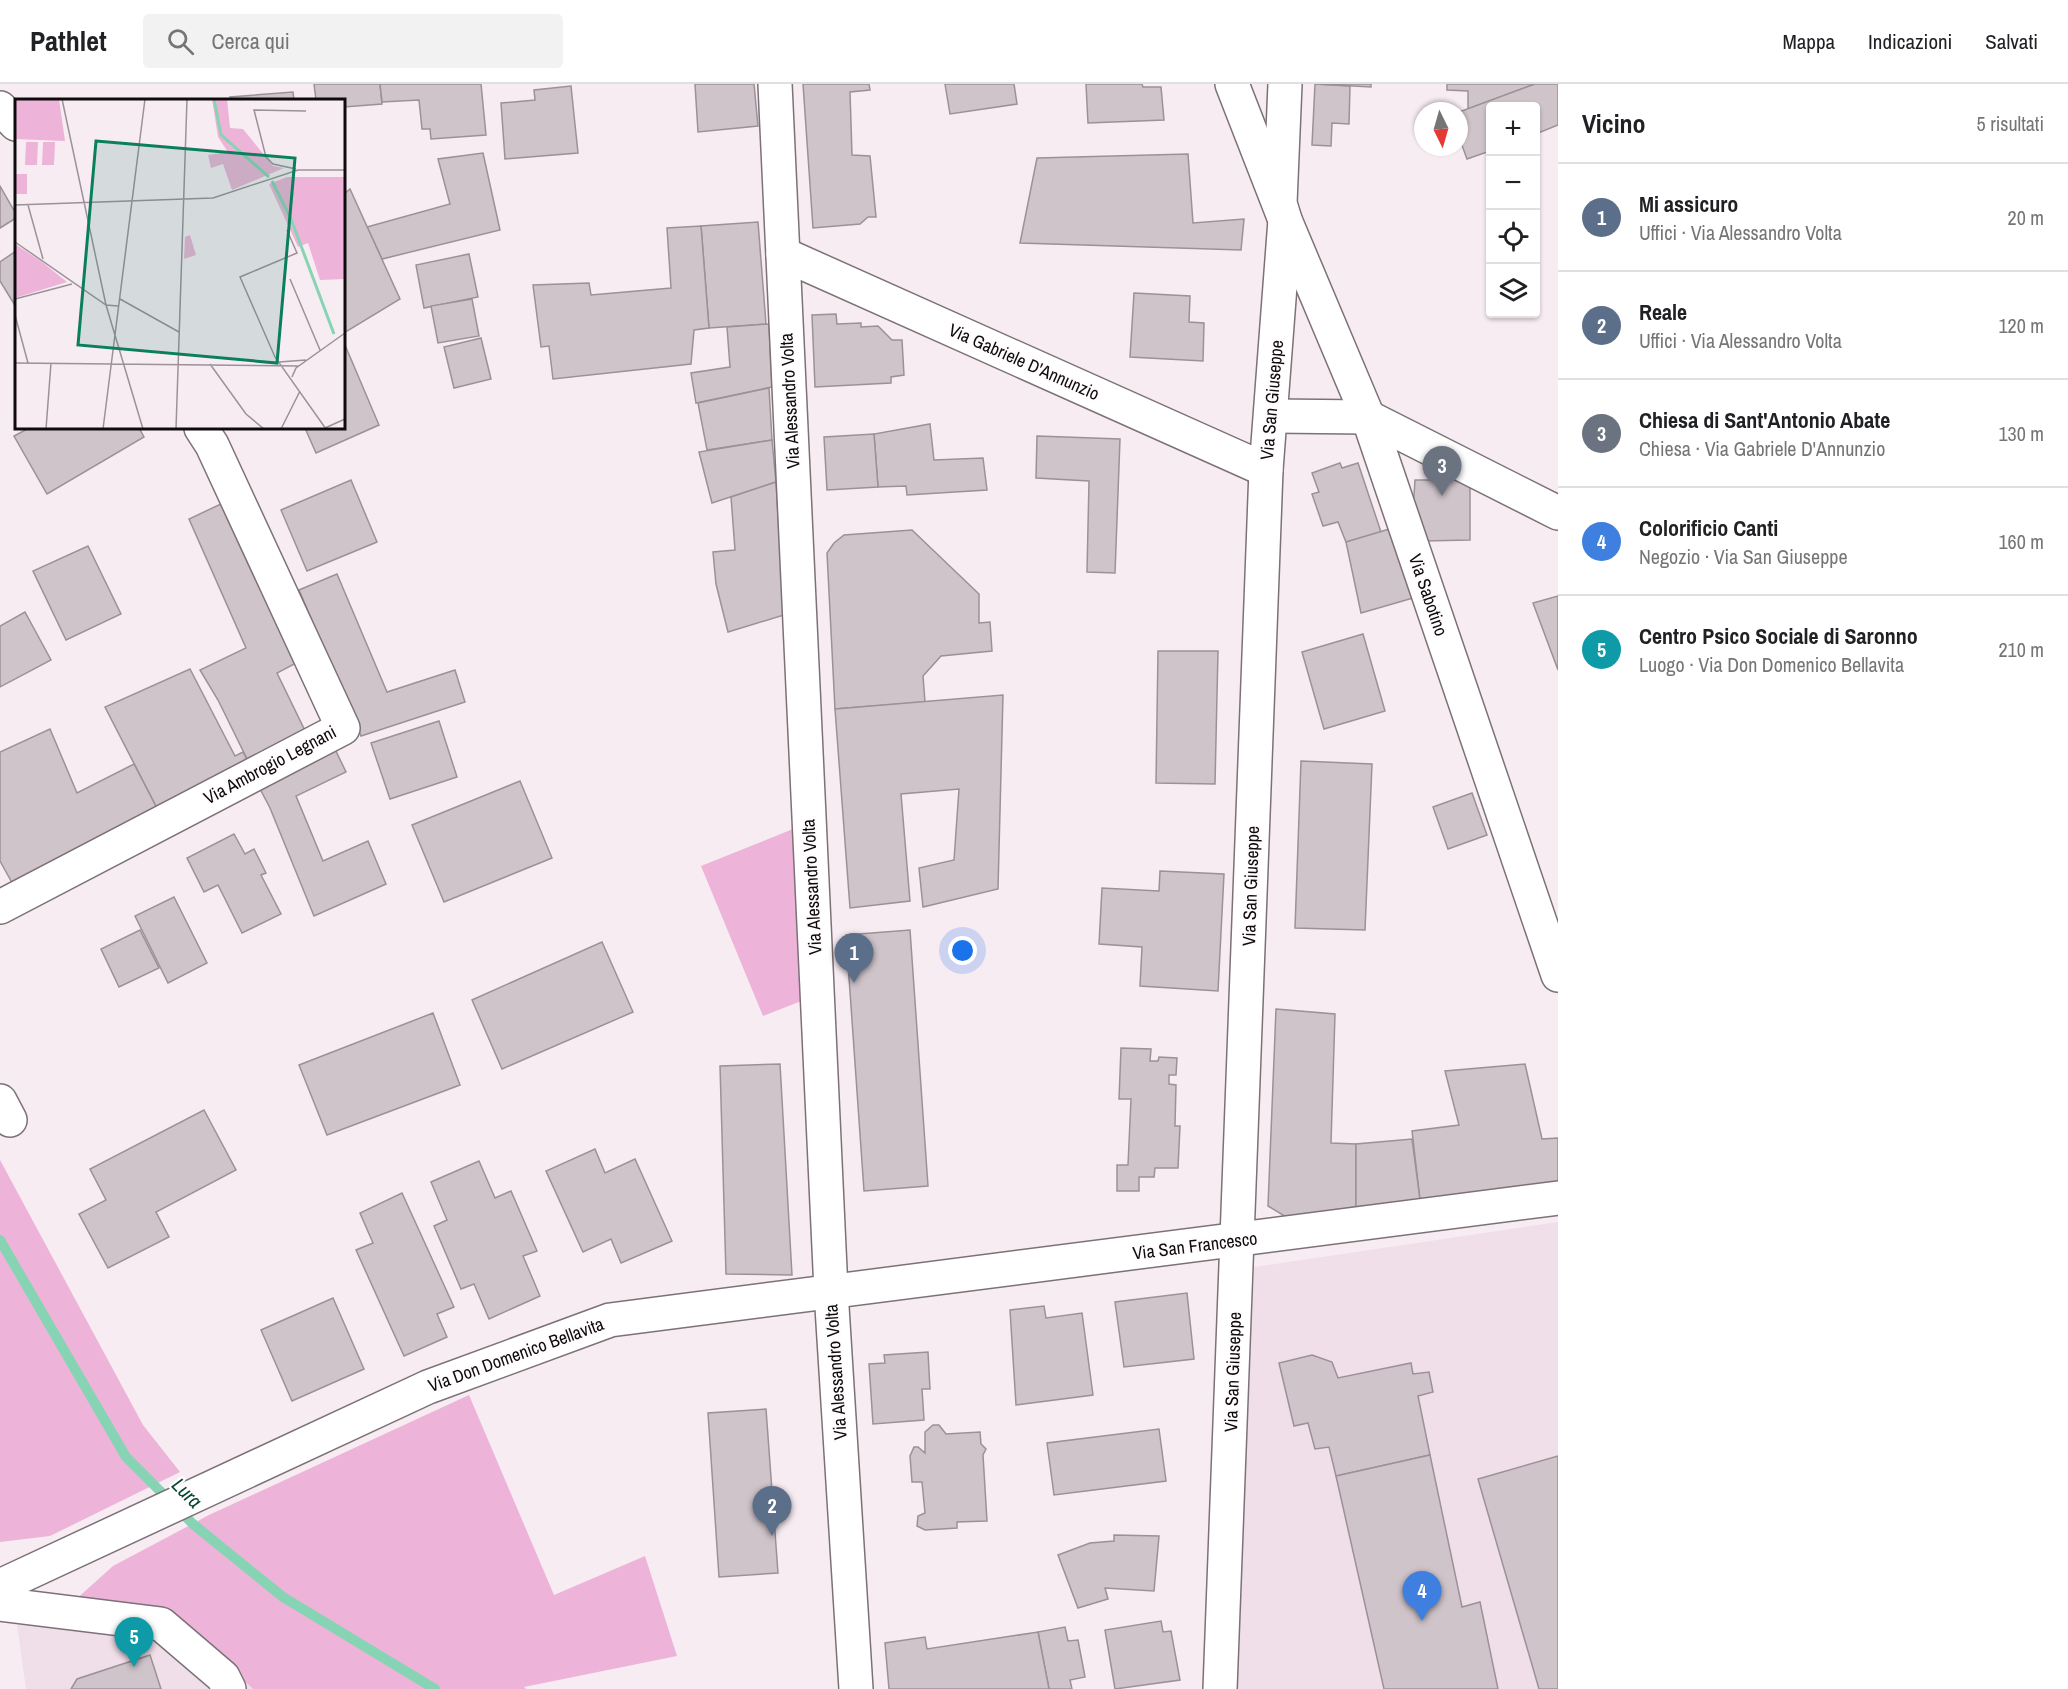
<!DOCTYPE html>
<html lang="it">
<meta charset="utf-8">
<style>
body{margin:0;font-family:"Archivo Narrow",sans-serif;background:#f2f2f2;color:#202124}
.controls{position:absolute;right:18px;top:18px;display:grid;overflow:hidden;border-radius:6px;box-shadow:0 2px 4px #0004}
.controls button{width:54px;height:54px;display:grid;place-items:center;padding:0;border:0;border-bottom:2px solid #e0e0e0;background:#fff;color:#202124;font:30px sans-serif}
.compass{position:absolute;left:1414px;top:18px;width:54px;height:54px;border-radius:50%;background:#fff;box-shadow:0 2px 4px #0004;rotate:175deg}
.you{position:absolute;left:963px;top:867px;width:21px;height:21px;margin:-15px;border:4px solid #fff;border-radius:50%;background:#1a73e8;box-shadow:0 0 0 9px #1a73e833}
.badge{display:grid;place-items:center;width:39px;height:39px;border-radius:50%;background:#d93025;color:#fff;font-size:20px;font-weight:700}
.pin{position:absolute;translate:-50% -50px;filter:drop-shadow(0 2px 3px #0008)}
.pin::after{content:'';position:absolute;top:32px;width:21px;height:18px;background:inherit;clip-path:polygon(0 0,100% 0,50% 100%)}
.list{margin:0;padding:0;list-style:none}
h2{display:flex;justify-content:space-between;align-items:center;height:78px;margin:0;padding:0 24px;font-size:26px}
h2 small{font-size:20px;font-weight:400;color:#757577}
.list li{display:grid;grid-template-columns:39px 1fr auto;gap:18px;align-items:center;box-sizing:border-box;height:108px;padding:0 24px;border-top:2px solid #e0e0e0}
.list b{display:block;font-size:22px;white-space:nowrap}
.list p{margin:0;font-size:20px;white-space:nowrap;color:#757577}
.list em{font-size:20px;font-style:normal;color:#757577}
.icon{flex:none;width:33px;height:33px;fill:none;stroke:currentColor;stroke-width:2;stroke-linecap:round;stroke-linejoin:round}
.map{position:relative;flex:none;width:1558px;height:1605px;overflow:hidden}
header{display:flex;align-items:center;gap:36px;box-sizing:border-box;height:84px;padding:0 30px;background:#fff;border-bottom:2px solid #e0e0e0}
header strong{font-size:28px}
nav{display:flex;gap:33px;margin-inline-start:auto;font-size:21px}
.search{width:420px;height:54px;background:#f2f2f2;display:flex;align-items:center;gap:15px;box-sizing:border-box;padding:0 21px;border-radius:6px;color:#757577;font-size:22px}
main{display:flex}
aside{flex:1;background:#fff}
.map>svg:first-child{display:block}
</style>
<header>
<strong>Pathlet</strong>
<div class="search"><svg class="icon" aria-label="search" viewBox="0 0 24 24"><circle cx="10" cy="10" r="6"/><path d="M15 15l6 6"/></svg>Cerca qui</div>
<nav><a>Mappa</a><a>Indicazioni</a><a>Salvati</a></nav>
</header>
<main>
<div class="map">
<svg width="1558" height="1605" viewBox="0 0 1558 1605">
<rect width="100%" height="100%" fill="#f8ecf3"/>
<g fill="#f0dee9">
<polygon points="1558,1138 1558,1605 1237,1605 1254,1183"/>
<polygon points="73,1518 166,1523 253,1605 26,1605 17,1541"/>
</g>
<g fill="#eeb3d8">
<polygon points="793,745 804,916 763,932 701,782"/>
<polygon points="0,1076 143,1341 180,1388 50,1452 0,1458"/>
<polygon points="469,1311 554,1511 645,1472 677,1572 524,1603 526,1605 253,1605 166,1523 73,1518 113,1482 209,1431"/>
</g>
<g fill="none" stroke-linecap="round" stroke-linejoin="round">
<polyline stroke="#86d4b3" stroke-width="10" points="0,1156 126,1373 193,1440 283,1513 435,1605"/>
</g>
<g fill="#d0c4cb" stroke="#9b9197" stroke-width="1.5">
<polygon points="314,0 380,0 382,20 344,23 344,16 316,16"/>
<polygon points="380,0 481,0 486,51 431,55 430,45 422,45 419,16 382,18"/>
<polygon points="695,0 754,0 758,42 698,48"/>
<polygon points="803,0 869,0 870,6 850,8 852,71 870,72 876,133 868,133 860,140 813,144"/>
<polygon points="945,0 1014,0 1017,20 950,30"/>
<polygon points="1086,0 1142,0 1143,3 1161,3 1164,36 1088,39"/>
<polygon points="1315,0 1350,2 1349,40 1332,39 1331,62 1312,61"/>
<polygon points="1315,0 1371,0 1371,3"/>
<polygon points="1447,0 1535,0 1468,25 1468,7 1447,6"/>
<polygon points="1535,0 1558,0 1558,41 1536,50 1536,22 1490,22 1490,67 1467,75 1459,53 1459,28"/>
<polygon points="571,2 578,69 505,75 501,19 535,16 534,6"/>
<polygon points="293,8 294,16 231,16 230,13"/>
<polygon points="483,69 500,146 382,175 367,143 450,120 438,75"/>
<polygon points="1188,70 1193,139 1244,135 1241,166 1020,159 1037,74"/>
<polygon points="0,102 16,130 16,134 0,144"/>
<polygon points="350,105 400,215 344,249 344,110"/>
<polygon points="758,138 766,240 709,244 701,142"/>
<polygon points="701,142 709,244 694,246 691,280 553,295 549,262 541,263 533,201 589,199 591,211 671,204 667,144"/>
<polygon points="16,167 16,223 0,197 0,178"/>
<polygon points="469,170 478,213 424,224 416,181"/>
<polygon points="1134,209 1190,212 1189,238 1204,239 1203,277 1130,273"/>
<polygon points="472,215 479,252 438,259 431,222"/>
<polygon points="836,230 837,240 861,239 861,243 878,242 892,256 902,256 904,291 891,293 891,299 815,303 812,231"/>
<polygon points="769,240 772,303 696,319 691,289 730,283 727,243"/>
<polygon points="481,254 491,295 454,304 444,263"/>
<polygon points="345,261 379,341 316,369 305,344 344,344"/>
<polygon points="769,304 772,356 707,366 698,319"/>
<polygon points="930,340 934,376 983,374 987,406 907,411 906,402 878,403 874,350"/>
<polygon points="29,344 139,344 144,353 47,410 14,352"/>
<polygon points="874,350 878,403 827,406 824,353"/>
<polygon points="1037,352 1120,355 1115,489 1087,488 1089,397 1036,394"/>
<polygon points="772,356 776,398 712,419 699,368"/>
<polygon points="1340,379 1342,384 1358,379 1381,448 1346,458 1338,438 1323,442 1312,410 1319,408 1312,389"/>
<polygon points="351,396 377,458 307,487 281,426"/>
<polygon points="1415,396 1470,396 1470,456 1423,457 1413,427"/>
<polygon points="776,398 784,531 728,548 716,500 713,468 735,466 731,413"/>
<polygon points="223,419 300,577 277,589 310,657 253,687 218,616 200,586 246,564 189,435"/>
<polygon points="1396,443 1420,512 1361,529 1346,458"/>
<polygon points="912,446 979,510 979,539 990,538 992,567 941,572 923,592 925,618 835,625 827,469 834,459 844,451"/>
<polygon points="88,462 121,530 66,556 33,487"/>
<polygon points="337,490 387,608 455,586 465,618 361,652 299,506"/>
<polygon points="1558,512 1558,586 1533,519"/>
<polygon points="25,528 51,576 0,603 0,542"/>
<polygon points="1363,550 1385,627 1324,645 1302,568"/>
<polygon points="1158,567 1218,567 1215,700 1156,699"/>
<polygon points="190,585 235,672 243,668 253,687 162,734 105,623"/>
<polygon points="1003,611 998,805 923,823 919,784 954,776 959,705 901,710 910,817 850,824 835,625"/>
<polygon points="439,637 457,693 390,715 371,659"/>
<polygon points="50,645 77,709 134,680 162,734 15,804 0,777 0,668"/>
<polygon points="334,663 346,688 296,712 323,777 368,757 386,800 314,832 270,724 257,699"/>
<polygon points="1301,677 1372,680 1365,846 1295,844"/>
<polygon points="520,697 552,774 444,818 412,741"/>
<polygon points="1472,709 1487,751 1448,765 1433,723"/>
<polygon points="234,750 245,770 254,765 266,789 261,791 281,830 242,849 218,801 204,808 187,774"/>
<polygon points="1160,787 1224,790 1218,907 1140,902 1142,863 1099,860 1102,804 1159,807"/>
<polygon points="174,813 207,879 168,899 135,832"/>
<polygon points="140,846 159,884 119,903 101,865"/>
<polygon points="910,846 928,1102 864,1107 846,851"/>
<polygon points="602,858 633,928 502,985 472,916"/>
<polygon points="1276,925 1335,930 1331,1059 1356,1060 1356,1123 1286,1133 1268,1122"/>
<polygon points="433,929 460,1001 327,1051 299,981"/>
<polygon points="1121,964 1151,965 1150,977 1158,977 1159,973 1177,974 1176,991 1169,991 1169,1000 1176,1001 1175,1042 1180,1042 1178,1084 1155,1084 1154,1093 1139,1093 1139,1107 1117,1107 1117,1081 1128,1081 1131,1015 1119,1015"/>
<polygon points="780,980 792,1191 726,1190 720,982"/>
<polygon points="1525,980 1542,1055 1558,1054 1558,1100 1420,1116 1412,1047 1459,1041 1445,987"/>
<polygon points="204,1026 236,1086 156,1128 169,1153 108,1184 79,1130 106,1116 90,1085"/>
<polygon points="1412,1055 1420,1116 1356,1123 1356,1060"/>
<polygon points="595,1065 605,1089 635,1075 672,1157 621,1179 611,1155 583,1168 546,1087"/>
<polygon points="479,1077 495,1114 511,1107 537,1167 523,1172 540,1212 489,1235 474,1200 461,1205 434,1142 447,1136 431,1098"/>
<polygon points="402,1109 454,1223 437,1230 447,1253 404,1272 356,1166 373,1159 360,1129"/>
<polygon points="1187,1209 1194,1275 1124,1283 1115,1218"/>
<polygon points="333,1214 364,1285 292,1317 261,1246"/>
<polygon points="1044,1222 1046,1234 1082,1229 1093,1311 1016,1321 1010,1226"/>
<polygon points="928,1268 930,1305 922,1305 924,1336 873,1340 869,1280 885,1279 884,1271"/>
<polygon points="1312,1271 1332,1278 1338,1294 1411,1279 1413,1290 1429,1288 1433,1308 1418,1312 1430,1371 1336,1392 1329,1363 1315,1365 1308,1339 1294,1342 1279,1279"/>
<polygon points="766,1325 778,1489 719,1493 708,1329"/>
<polygon points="933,1341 939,1341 946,1350 980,1348 981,1360 986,1365 983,1371 987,1437 957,1438 957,1444 925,1446 917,1442 918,1432 925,1429 922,1398 912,1398 910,1372 914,1363 918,1363 925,1369 925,1348"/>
<polygon points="1159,1345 1166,1397 1054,1411 1047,1359"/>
<polygon points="1430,1371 1462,1523 1480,1518 1498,1605 1384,1605 1336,1392"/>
<polygon points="1558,1372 1558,1605 1539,1605 1478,1395"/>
<polygon points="1114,1451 1159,1452 1154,1507 1105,1504 1108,1515 1078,1524 1058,1471 1090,1459 1114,1457"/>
<polygon points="1161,1537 1163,1548 1171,1547 1180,1596 1115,1605 1105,1546"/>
<polygon points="1065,1543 1068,1557 1078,1556 1085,1593 1070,1596 1072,1605 1049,1605 1038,1548"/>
<polygon points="1038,1548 1049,1605 889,1605 885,1559 925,1553 927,1565"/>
<polygon points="150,1571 161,1605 71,1605 77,1595"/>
</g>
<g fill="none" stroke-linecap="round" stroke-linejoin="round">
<g stroke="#7c7177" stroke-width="36">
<g id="street">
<polyline points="775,0 831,1207 856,1605"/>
<polyline points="1232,0 1285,136 1368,333 1558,891"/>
<polyline points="0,24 16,40"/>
<polyline points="783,170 1266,386"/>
<polyline points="1272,332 1368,333 1558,429"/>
<polyline points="0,823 343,644 212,361 201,344"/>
<polyline points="0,1017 10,1036"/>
<polyline points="0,1520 161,1540 223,1593 229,1605"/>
<polyline points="1220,1605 1266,386 1285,136 1280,119 1285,0"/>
</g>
</g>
<g stroke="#7c7177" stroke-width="36">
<polyline id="secondary" points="0,1502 428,1303 610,1236 1558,1114"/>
</g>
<use href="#street" stroke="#fff" stroke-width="33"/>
<use href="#secondary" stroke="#fff" stroke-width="33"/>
</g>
<g text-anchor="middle" stroke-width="4.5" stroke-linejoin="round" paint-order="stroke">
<g font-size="18" fill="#0f0b0d" stroke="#fffcfe">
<text transform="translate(1024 278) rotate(24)" y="6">Via Gabriele D'Annunzio</text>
<text transform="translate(1272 316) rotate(-85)" y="6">Via San Giuseppe</text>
<text transform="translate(790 317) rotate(-93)" y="6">Via Alessandro Volta</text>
<text transform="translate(1428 511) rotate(71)" y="6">Via Sabotino</text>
<text transform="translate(270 681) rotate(-28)" y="6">Via Ambrogio Legnani</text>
<text transform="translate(1251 802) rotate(-88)" y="6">Via San Giuseppe</text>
<text transform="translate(812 803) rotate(-93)" y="6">Via Alessandro Volta</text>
<text transform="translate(1195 1162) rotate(-7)" y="6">Via San Francesco</text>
<text transform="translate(516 1271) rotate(-20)" y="6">Via Don Domenico Bellavita</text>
<text transform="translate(836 1288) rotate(-94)" y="6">Via Alessandro Volta</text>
<text transform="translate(1233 1288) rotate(-88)" y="6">Via San Giuseppe</text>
</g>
<g font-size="20" font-style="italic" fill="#014732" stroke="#fffcfe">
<text transform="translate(187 1409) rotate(45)" y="7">Lura</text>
</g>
</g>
<g transform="translate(15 15)">
<rect width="330" height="330" fill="#f8ecf3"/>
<path d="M0,0H44L50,42L0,40ZM197,0H212L215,29L228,30L258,67L269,69L217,91L208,65L196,69L193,56L213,53L203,38ZM11,43H23L22,66H10ZM28,43H40L39,66H27ZM0,75H12V95H0ZM272,78H330V180L305,181L293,144L283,148L254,85ZM175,136L181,156L169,160L170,138ZM0,145L27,163L52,183L0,199Z" fill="#eeb3d8"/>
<path fill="none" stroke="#86d4b3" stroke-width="3" d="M199,0L206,36L254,78M257,82L276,120L319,235"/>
<path fill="none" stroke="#9b9297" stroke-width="1.5" d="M47,0L91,206L128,330M281,70L258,65L251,58L239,11L291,12M0,106L198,99L283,71H330M13,106L28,160M272,131L282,154L225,178L260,258L311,330M0,143L91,206L103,207M275,180L305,251M0,200L57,185M105,200L164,233M0,216L13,264M264,263L291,261M0,264L284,267M195,265L231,315L249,330M277,278L281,269L330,234M310,329L330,320M31,330L36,264M88,330L130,0M161,330L172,0M266,330L285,292"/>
<path fill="#0b7f5c" fill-opacity="0.15" stroke="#0b7f5c" stroke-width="3" d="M81,42L280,59L262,264L63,246Z"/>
<rect width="330" height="330" fill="none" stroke="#0f0b0d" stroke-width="3"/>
</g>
</svg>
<div class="controls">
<button>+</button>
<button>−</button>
<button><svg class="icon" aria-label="locate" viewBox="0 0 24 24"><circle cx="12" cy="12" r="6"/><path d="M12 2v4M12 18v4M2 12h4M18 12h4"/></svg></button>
<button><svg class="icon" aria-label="layers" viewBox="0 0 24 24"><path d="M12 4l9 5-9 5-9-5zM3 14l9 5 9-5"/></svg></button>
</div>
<svg class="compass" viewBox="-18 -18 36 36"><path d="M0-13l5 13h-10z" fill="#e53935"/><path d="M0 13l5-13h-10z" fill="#757577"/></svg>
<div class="you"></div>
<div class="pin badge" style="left:854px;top:899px;background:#5c6f8a">1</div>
<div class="pin badge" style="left:772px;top:1452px;background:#5c6f8a">2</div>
<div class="pin badge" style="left:1442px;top:412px;background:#6b7280">3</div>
<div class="pin badge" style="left:1422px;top:1537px;background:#3f7fe0">4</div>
<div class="pin badge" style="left:134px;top:1583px;background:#0f9aa8">5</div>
</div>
<aside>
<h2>Vicino<small>5 risultati</small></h2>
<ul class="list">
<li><span class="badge" style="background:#5c6f8a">1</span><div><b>Mi assicuro</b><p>Uffici · Via Alessandro Volta</p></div><em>20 m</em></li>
<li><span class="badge" style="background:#5c6f8a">2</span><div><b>Reale</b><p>Uffici · Via Alessandro Volta</p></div><em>120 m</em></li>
<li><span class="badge" style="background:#6b7280">3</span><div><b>Chiesa di Sant'Antonio Abate</b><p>Chiesa · Via Gabriele D'Annunzio</p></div><em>130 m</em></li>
<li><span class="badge" style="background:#3f7fe0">4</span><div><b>Colorificio Canti</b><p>Negozio · Via San Giuseppe</p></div><em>160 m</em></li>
<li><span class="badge" style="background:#0f9aa8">5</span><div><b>Centro Psico Sociale di Saronno</b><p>Luogo · Via Don Domenico Bellavita</p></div><em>210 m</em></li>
</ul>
</aside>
</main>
